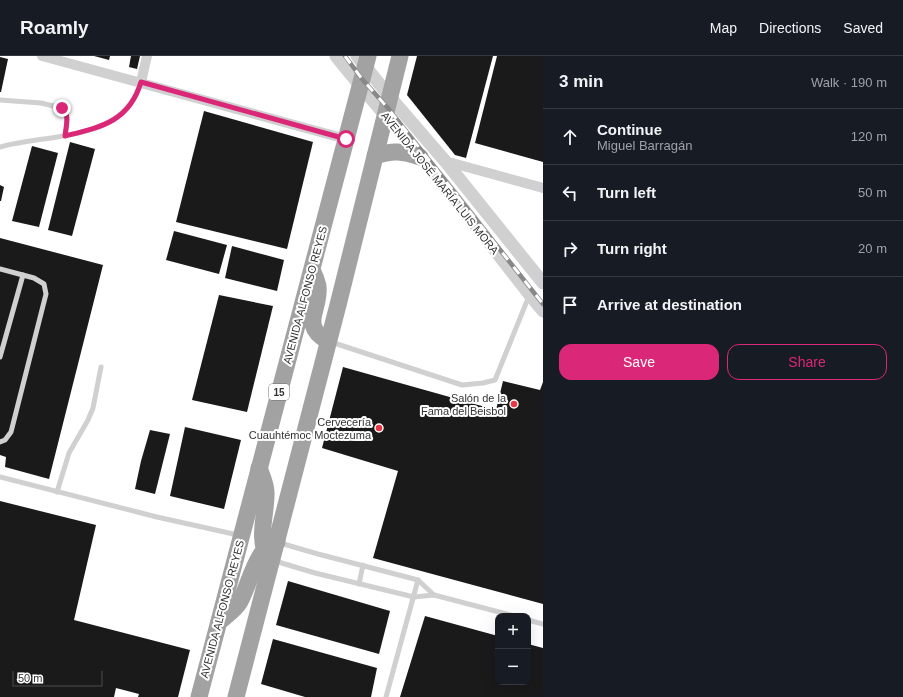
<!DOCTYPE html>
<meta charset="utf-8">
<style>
body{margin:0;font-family:Arial,sans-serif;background:#20242c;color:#f1f3f6}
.controls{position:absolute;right:12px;bottom:12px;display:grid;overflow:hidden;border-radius:8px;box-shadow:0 4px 16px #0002}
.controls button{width:36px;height:36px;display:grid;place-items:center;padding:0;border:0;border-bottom:1px solid #363941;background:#171b24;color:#f1f3f6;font:20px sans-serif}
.scale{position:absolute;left:12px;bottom:10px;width:91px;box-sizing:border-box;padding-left:4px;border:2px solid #333;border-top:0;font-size:11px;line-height:14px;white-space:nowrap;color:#333;-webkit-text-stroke:3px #fff;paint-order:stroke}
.stop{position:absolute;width:12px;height:12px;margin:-9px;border:3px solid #db2777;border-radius:50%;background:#fff}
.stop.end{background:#db2777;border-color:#fff;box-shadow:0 1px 4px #0008}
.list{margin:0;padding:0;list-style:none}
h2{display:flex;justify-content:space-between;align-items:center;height:52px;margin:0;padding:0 16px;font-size:17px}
h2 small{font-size:13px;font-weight:400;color:#9ea1a6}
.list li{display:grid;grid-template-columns:26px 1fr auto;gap:12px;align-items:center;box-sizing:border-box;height:56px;padding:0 16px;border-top:1px solid #363941}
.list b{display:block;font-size:15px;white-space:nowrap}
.list p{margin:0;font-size:13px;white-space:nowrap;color:#9ea1a6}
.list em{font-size:13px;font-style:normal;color:#9ea1a6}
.actions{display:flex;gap:8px;padding:12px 16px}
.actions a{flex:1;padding:9px 0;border:1px solid #db2777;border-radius:12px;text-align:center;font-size:14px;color:#db2777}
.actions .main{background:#db2777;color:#fff}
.icon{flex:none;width:22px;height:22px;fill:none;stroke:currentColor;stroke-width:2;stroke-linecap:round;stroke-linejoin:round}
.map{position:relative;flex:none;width:543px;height:641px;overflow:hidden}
header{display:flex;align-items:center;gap:24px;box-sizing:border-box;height:56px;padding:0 20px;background:#171b24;border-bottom:1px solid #363941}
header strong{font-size:19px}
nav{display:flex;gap:22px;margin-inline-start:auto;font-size:14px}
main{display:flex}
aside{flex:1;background:#171b24}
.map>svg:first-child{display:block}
</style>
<header>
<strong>Roamly</strong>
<nav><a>Map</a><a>Directions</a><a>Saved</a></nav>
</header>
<main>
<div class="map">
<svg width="543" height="641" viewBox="0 0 543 641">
<rect width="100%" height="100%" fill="#fff"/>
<g fill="#1a1a1a">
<polygon points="94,0 110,0 109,4"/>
<polygon points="131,0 140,0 137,13 129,11"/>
<polygon points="417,0 493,0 466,102 455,99 407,39"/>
<polygon points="497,0 543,0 543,106 475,87"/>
<polygon points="0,1 8,3 1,36 0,36"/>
<polygon points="204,55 313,86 287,193 176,166"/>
<polygon points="70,86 95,93 72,180 48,174"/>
<polygon points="32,90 58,97 39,171 12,165"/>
<polygon points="0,129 4,131 1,145 0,145"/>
<polygon points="174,175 227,189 219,218 166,204"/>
<polygon points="0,182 103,209 49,423 5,411 6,401 0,399"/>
<polygon points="232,190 284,204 277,235 225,222"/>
<polygon points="219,239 273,250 247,356 192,344"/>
<polygon points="343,311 496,354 503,325 540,334 543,326 543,548 373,502 398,415 322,392"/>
<polygon points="185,371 241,384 224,453 170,440"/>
<polygon points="150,374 170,378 155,438 135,433 141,405"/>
<polygon points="0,445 96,469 74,564 190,594 178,641 138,641 139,638 116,632 114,641 0,641"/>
<polygon points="288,525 390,555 379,598 276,569"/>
<polygon points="425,560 498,580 498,626 528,626 528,588 543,592 543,641 400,641"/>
<polygon points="273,583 377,612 371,641 305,641 261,628"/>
</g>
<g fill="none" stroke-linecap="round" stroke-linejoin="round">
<g stroke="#d0d0d0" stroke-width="5">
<path d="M0,44L41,47L62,52C70,58 66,71 65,80"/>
<path d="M0,91C49,77 123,87 141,26"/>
<polyline points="0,213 34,222 44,228 46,238 11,376 5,384 0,386"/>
<polyline points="331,286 462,329 483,327 495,324 529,240"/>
<polyline points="0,301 23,219"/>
<polyline points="0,421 157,461 238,479"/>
<polyline points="57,436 69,397 88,364 93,352 101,311"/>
<polyline points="280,487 318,498 418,524 434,539"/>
<polyline points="275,505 315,517 414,541 434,539 514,560"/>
<polyline points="359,528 363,509"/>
<polyline points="528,564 543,568"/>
<polyline points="386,641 418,524"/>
</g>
<g stroke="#d0d0d0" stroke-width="10">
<polyline points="42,0 346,83"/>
<polyline points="141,26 147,0"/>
<polyline points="445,105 543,132"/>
</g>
<g stroke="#d0d0d0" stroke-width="13">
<path d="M336,0C372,46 413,89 449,135C481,175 511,216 543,255"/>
<polyline points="357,0 389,40 445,105 543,227"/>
</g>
<g stroke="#a2a2a2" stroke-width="17">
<path d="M375,100C392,94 403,95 420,101"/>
<path d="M313,216C315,220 317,225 318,230C321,254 299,269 328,285"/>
<path d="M259,412C262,420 267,430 266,439C266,459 257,483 268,501"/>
<path d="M219,566C225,560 235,554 239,547C250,529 255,492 277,486"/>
<polyline points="199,641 368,0"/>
<polyline points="236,641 338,249 400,0"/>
</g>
<g stroke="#888" stroke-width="4.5">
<polyline id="rail" points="345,0 362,23 387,51 543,248"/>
</g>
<use href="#rail" stroke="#fff" stroke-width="3" stroke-dasharray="9" stroke-linecap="butt"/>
</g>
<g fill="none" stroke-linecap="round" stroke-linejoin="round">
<path stroke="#db2777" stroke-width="5" d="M62,52C70,57 66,71 65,80C101,71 129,66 141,26L346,83"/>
</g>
<g fill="#e63946" stroke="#fff" stroke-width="1.5">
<circle cx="514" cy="348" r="4"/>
<circle cx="379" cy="372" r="4"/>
</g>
<g text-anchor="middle" stroke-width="4" stroke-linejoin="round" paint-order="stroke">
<rect fill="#fff" stroke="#707070" stroke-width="1" x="269" y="328" width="20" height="16" rx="3"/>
<g font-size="10" font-weight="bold" fill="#333">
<text x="279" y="340">15</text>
</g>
<g font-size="11" fill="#333" stroke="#fff">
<text transform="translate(440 127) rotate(51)" y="4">AVENIDA JOSÉ MARÍA LUIS MORA</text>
<text transform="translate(305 239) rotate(-75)" y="4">AVENIDA ALFONSO REYES</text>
<text transform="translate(222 553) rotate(-75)" y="4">AVENIDA ALFONSO REYES</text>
</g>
<g font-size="11" fill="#333" stroke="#fff" text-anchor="end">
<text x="506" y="346">Salón de la<tspan x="506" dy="13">Fama del Beisbol</tspan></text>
<text x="371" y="370">Cervecería<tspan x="371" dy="13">Cuauhtémoc Moctezuma</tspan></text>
</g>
</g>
</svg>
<div class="controls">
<button>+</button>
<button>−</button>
</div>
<div class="scale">50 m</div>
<div class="stop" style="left:346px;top:83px"></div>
<div class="stop end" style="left:62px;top:52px"></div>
</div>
<aside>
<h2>3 min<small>Walk · 190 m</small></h2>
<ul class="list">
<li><svg class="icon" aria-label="ahead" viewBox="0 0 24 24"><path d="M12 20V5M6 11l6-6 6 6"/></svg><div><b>Continue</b><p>Miguel Barragán</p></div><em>120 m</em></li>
<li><svg class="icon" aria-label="left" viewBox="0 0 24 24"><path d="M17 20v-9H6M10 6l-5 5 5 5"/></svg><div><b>Turn left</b></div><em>50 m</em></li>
<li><svg class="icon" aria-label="right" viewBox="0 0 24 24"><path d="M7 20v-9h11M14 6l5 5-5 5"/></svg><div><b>Turn right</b></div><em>20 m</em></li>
<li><svg class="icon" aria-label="arrive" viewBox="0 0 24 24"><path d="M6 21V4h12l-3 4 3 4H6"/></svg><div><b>Arrive at destination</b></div></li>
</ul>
<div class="actions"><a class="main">Save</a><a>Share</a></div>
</aside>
</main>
